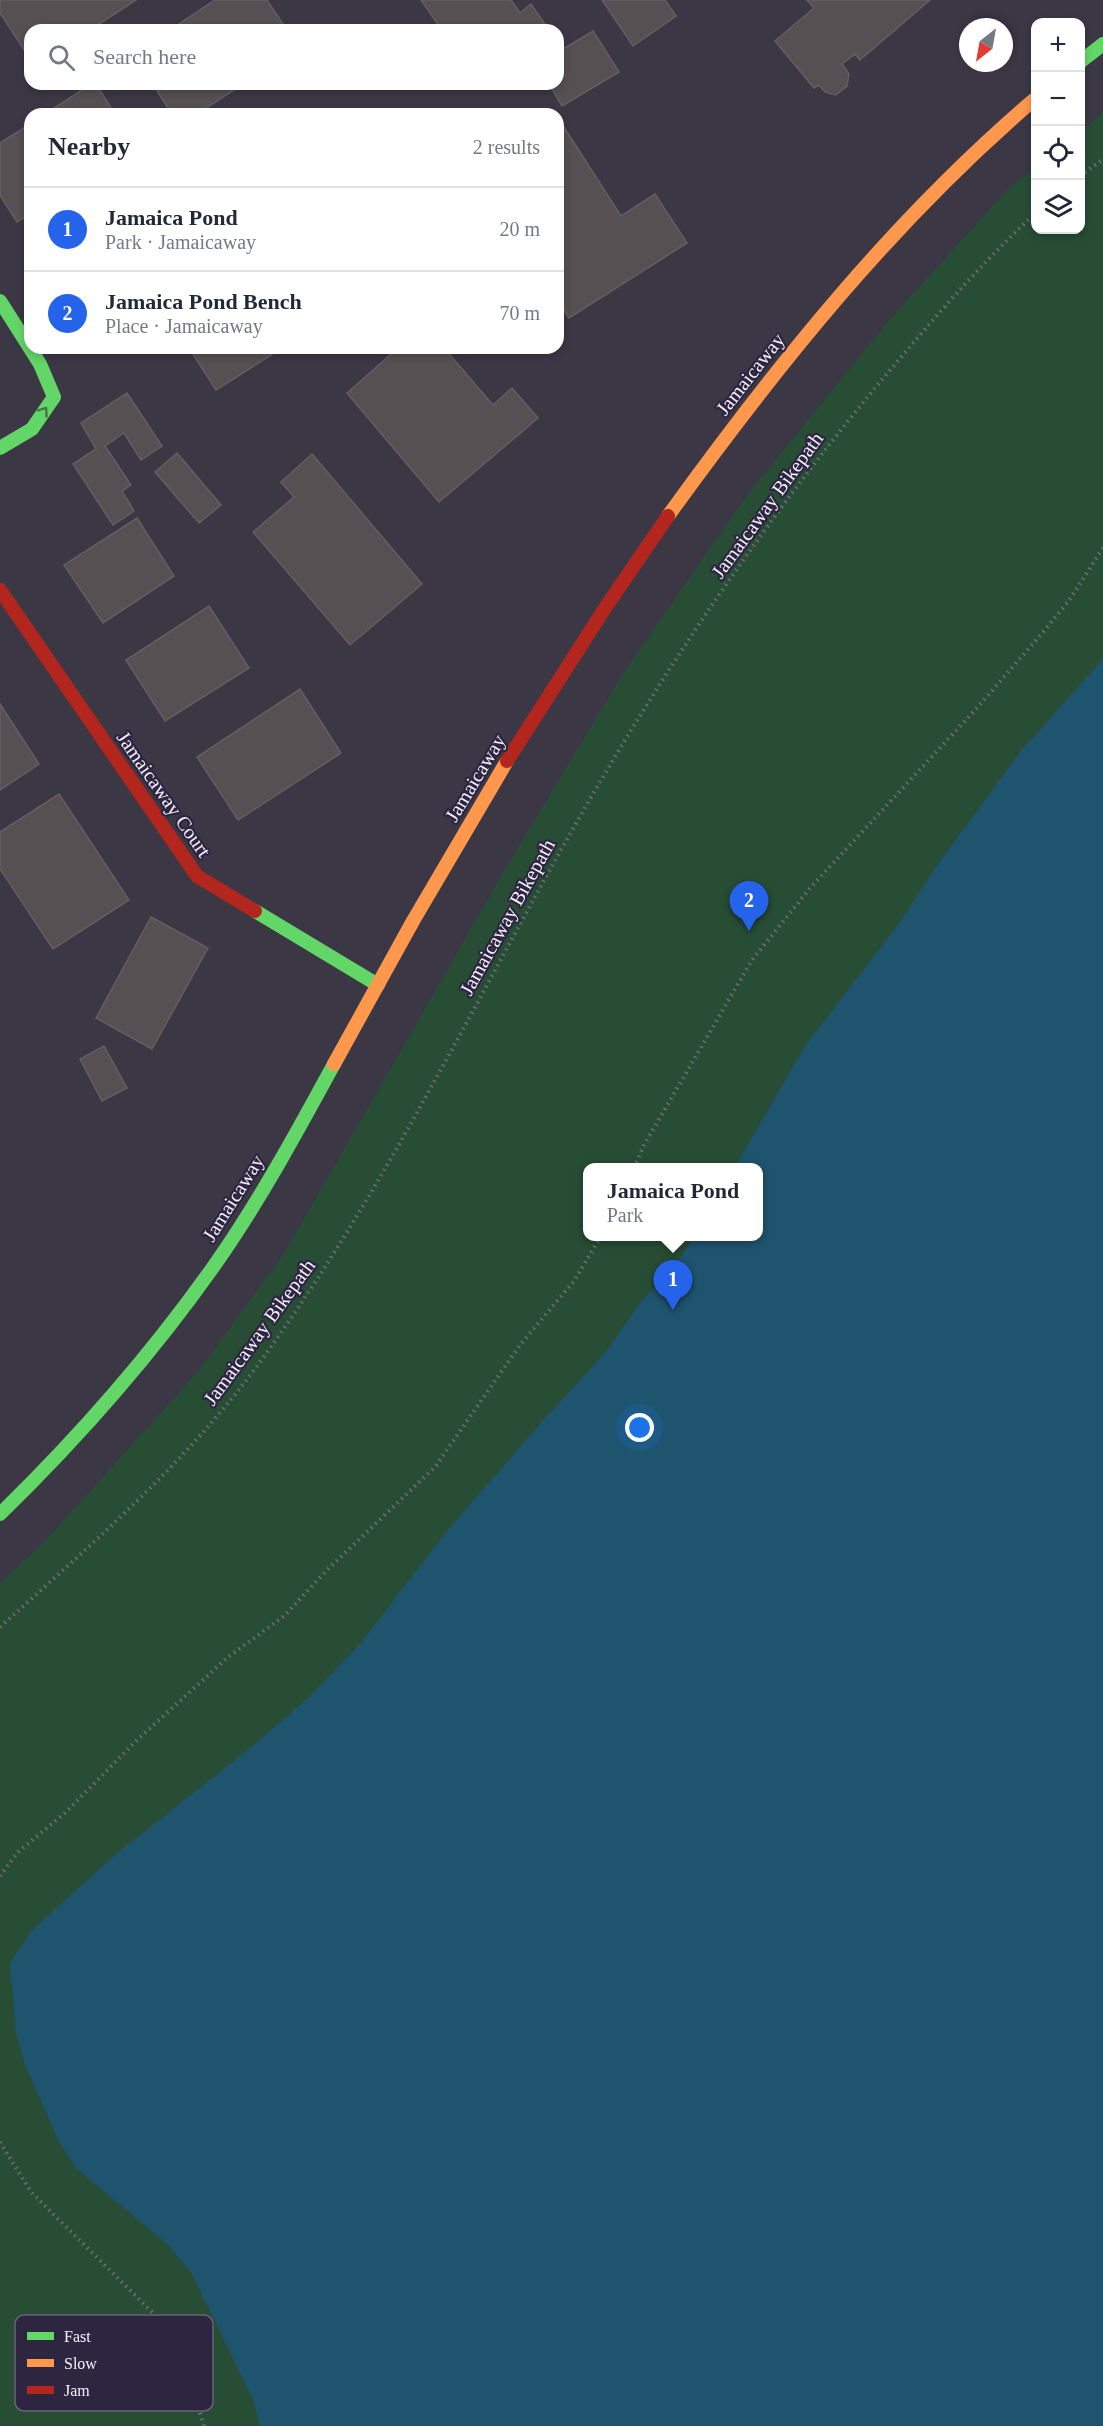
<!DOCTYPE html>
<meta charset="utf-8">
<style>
body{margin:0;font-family:"Times New Roman",serif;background:#f2f2f3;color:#1f2937}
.controls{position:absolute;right:18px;top:18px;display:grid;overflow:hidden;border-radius:12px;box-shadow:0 3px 9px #0003}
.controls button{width:54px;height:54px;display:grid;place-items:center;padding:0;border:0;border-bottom:2px solid #e0e1e3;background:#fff;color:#1f2937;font:30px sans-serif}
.compass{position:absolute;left:959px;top:18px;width:54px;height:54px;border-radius:50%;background:#fff;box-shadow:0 3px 9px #0003;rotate:211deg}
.you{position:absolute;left:640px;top:1428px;width:21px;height:21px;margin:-15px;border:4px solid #fff;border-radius:50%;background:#1a73e8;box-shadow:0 0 0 9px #1a73e833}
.badge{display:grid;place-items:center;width:39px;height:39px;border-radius:50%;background:#2563eb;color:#fff;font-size:20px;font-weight:700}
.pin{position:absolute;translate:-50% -50px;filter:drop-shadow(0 2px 3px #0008)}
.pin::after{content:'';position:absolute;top:32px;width:21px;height:18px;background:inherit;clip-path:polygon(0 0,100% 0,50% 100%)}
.popup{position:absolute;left:583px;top:1163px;width:180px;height:78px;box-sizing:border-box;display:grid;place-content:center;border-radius:12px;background:#fff;filter:drop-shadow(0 2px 4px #0005);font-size:20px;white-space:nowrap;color:#747a83}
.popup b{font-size:22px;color:#1f2937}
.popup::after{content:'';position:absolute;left:50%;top:100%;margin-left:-12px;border:12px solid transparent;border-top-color:#fff}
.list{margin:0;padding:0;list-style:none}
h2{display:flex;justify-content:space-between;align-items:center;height:78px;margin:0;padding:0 24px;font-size:26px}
h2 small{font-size:20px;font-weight:400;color:#747a83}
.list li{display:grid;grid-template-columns:39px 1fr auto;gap:18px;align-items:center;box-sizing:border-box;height:84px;padding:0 24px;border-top:2px solid #e0e1e3}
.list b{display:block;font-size:22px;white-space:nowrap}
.list p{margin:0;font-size:20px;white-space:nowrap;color:#747a83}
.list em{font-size:20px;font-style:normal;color:#747a83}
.icon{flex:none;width:33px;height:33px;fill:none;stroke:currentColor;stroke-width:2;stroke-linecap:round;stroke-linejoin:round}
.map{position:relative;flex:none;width:1103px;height:2426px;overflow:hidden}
.search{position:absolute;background:#fff;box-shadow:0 3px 9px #0003;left:24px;top:24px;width:540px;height:66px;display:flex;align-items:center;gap:15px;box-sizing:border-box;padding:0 21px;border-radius:18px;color:#747a83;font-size:22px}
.panel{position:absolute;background:#fff;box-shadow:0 3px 9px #0003;left:24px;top:108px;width:540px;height:246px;border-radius:18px}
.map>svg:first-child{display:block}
</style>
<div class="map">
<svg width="1103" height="2426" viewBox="0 0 1103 2426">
<rect width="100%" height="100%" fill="#3b3745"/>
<path fill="#274d35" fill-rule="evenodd" d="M1103,112V2426H0V1583L45,1541L200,1369L286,1250L511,859L624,672L744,499L889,320L1007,190L1035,167L1036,230H1080L1081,131ZM588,1168H758V1236H588Z"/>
<polygon fill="#1f546f" points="1103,659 1103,2426 260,2426 253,2400 191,2272 166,2243 76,2168 58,2140 24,2062 16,2032 10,1963 31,1931 116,1854 255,1744 310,1696 361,1643 446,1532 547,1416 604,1354 640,1303 671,1271 694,1237 758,1236 758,1168 735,1167 805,1046 903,918 933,871 1020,752"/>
<g fill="#565052" stroke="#655e60" stroke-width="1.5">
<polygon points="0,0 136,0 90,30 30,30 30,59 0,13"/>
<polygon points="215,0 267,0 287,30 170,30"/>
<polygon points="421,0 511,0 520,13 531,4 549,30 442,30"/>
<polygon points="602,0 665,0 676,16 633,46"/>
<polygon points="807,0 930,0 860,60 855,54 842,64 849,74 847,86 836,95 825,92 819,85 814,88 775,41 814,8"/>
<polygon points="593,31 619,72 562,106 549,84 558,84 558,52"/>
<polygon points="91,84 96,84 115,114 45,114"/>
<polygon points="169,84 243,84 197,114 172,114 157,91"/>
<polygon points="560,121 621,216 655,194 687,243 569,318 558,301 558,122"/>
<polygon points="30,124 30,214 17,222 0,195 0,143"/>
<polygon points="189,348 282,348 216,390"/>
<polygon points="398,348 444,348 493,405 512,388 538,418 439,502 347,393"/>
<polygon points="127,393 162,446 141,460 124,433 105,446 131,485 122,491 134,511 113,525 73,464 96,449 81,423"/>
<polygon points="177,453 221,505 199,523 155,472"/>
<polygon points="312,454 422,584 350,645 253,532 294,497 281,482"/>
<polygon points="137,518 174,576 103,623 64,565"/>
<polygon points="209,606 249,668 165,721 126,660"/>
<polygon points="300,689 341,753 238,820 197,757"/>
<polygon points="0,704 39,764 0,790"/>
<polygon points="59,794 129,900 53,949 0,869 0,832"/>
<polygon points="151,917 208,948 152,1049 96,1018"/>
<polygon points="104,1046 127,1088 102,1101 80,1059"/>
</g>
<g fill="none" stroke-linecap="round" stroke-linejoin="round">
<g stroke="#716d78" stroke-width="4" stroke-dasharray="1.5 4.5" stroke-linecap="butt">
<polyline points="1080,176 1103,159"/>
<polyline points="634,1168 644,1145 752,960 811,887 976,709 1038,638 1068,602 1103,548"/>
<path d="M0,1627C92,1544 187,1462 260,1362C377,1202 464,1023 561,850C656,680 765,518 891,369C937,315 983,261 1036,213"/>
<polyline points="0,1876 18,1852 66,1812 135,1742 227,1658 284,1616 326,1571 435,1467 520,1345 574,1281 601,1236"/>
<polyline points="0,2142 31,2192 159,2319 185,2366 204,2426"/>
</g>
<g stroke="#63d668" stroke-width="14">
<polyline points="1080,62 1103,44"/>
<polyline points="0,301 40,364 54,397 32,429 0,448"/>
<polyline points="255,911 378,985"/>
<path d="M0,1514C79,1437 152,1354 216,1263C260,1200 297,1132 334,1064"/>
</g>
<g stroke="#ff974d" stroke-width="14">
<path d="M668,516C777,365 894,219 1036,98"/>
<polyline points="334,1064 413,921 507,761"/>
</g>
<g stroke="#b3261e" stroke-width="14">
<polyline points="0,590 197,876 255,911"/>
<polyline points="507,761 605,608 668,516"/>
</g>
</g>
<defs><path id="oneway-chevron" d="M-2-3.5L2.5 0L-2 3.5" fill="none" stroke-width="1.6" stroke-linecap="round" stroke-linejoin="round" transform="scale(1.5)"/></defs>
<use stroke="#467552" href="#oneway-chevron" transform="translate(44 411) rotate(-55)"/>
<g text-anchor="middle" stroke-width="4.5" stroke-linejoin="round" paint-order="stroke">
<g font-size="20" fill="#f4f1ff" stroke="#2e2640">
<text transform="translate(750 374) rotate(-52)" y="7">Jamaicaway</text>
<text transform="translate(767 505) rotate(-54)" y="7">Jamaicaway Bikepath</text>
<text transform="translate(475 778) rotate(-59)" y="7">Jamaicaway</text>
<text transform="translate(164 794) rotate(55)" y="7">Jamaicaway Court</text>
<text transform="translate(507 917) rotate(-61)" y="7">Jamaicaway Bikepath</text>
<text transform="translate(233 1198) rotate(-58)" y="7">Jamaicaway</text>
<text transform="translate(259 1332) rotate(-54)" y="7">Jamaicaway Bikepath</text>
</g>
</g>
<rect x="15" y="2315" width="198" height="96" rx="9" fill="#2e2640" stroke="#696379" stroke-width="1.5"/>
<rect x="27" y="2332" width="27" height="8" fill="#63d668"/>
<rect x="27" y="2359" width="27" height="8" fill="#ff974d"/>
<rect x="27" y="2386" width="27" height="8" fill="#b3261e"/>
<g font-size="16" fill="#f4f1ff">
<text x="64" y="2342">Fast</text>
<text x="64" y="2369">Slow</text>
<text x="64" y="2396">Jam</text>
</g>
</svg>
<div class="controls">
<button>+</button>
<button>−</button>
<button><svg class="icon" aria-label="locate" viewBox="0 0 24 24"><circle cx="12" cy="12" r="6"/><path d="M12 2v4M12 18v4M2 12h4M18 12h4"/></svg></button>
<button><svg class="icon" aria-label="layers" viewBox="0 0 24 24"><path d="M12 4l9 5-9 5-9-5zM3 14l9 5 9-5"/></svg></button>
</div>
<svg class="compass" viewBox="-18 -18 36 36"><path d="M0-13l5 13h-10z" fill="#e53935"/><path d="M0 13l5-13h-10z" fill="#747a83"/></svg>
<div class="you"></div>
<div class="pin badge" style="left:673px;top:1310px">1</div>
<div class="popup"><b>Jamaica Pond</b>Park</div>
<div class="pin badge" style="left:749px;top:931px">2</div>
<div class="search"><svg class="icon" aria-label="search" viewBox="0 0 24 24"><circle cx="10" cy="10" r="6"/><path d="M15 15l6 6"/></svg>Search here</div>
<section class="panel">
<h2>Nearby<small>2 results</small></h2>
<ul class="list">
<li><span class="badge">1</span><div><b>Jamaica Pond</b><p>Park · Jamaicaway</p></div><em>20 m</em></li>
<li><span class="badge">2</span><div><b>Jamaica Pond Bench</b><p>Place · Jamaicaway</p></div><em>70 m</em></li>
</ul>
</section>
</div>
